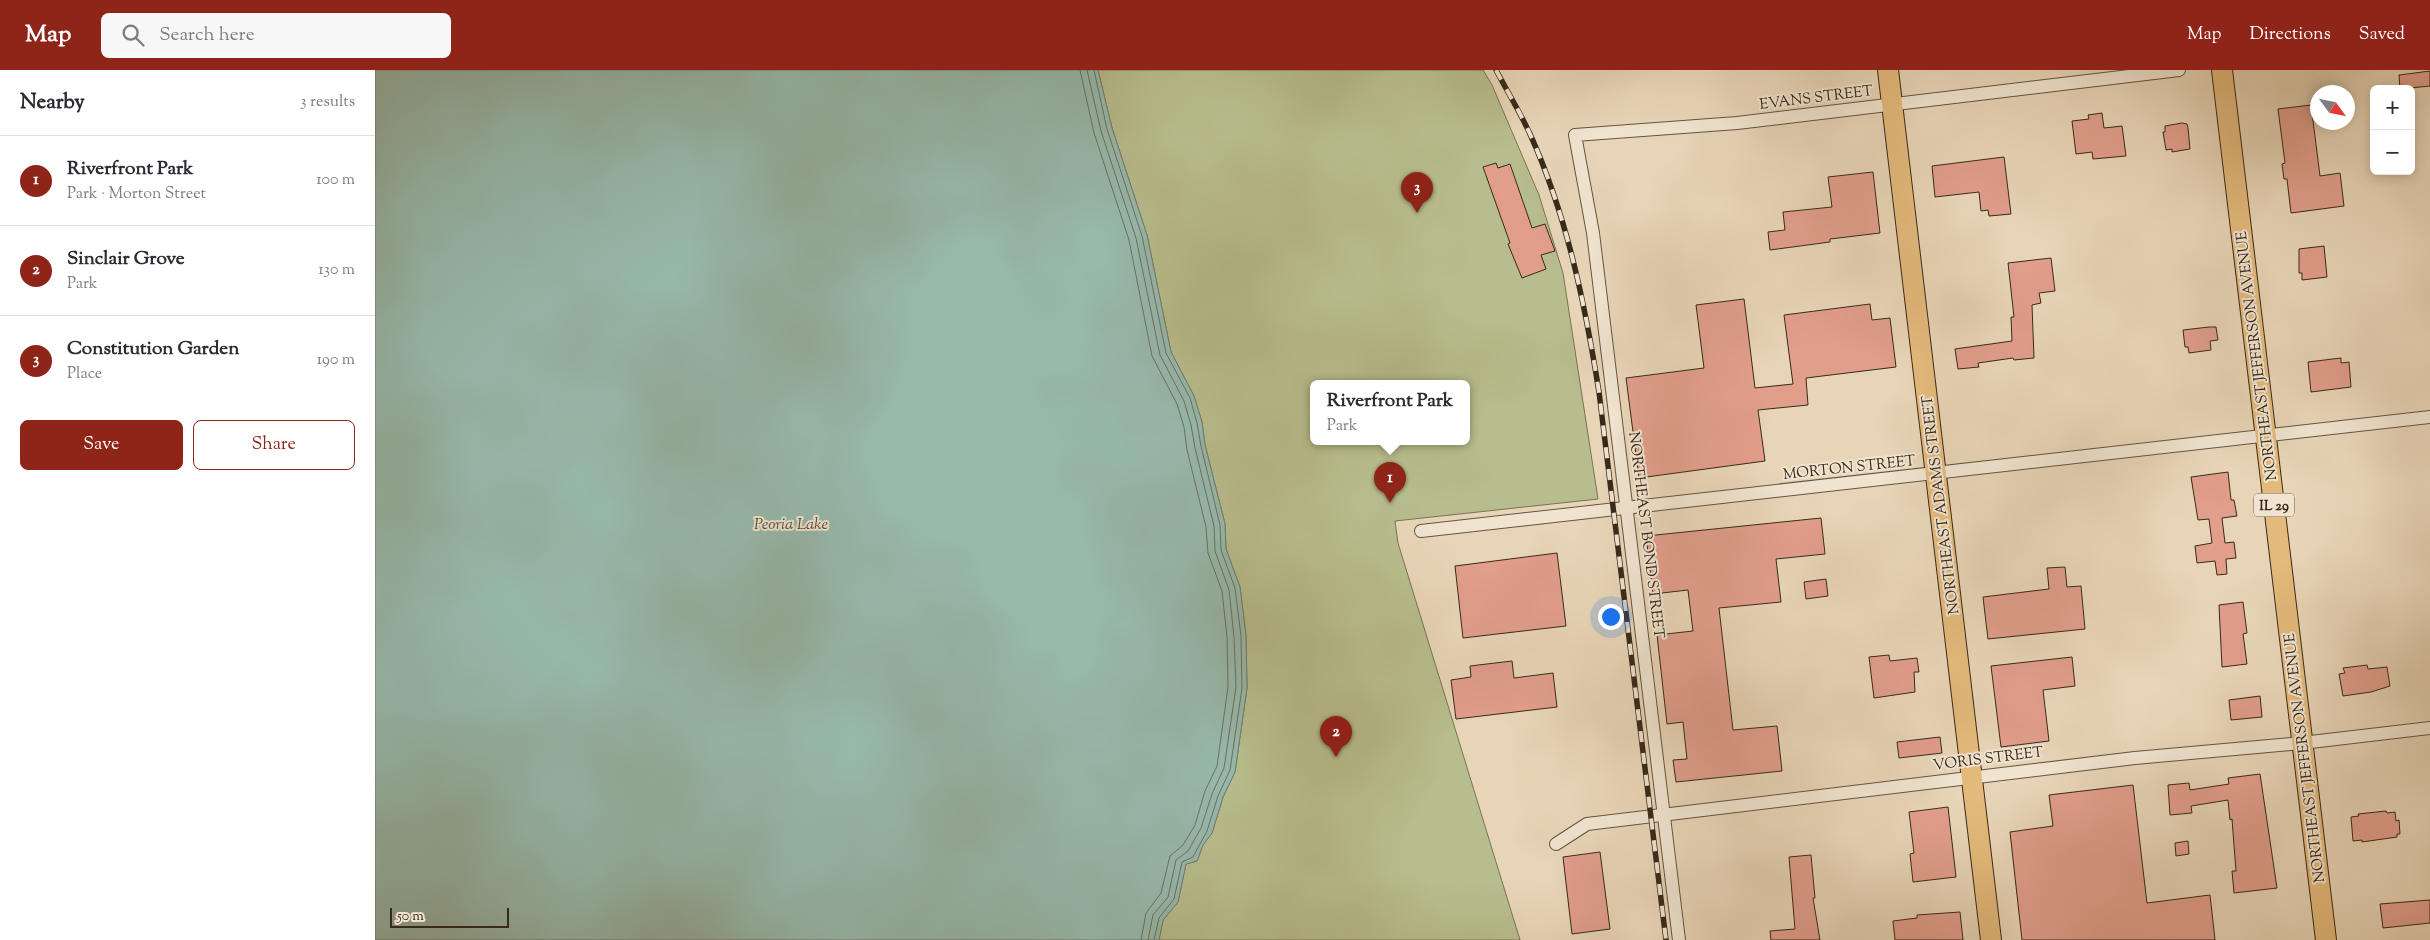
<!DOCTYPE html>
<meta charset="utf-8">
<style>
body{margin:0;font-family:"Sorts Mill Goudy",serif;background:#f7f7f7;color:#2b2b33}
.controls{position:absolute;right:15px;top:15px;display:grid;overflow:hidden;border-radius:8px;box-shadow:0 2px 12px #0003}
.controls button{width:45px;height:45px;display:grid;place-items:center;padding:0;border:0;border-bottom:1px solid #e1e1e2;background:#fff;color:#2b2b33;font:25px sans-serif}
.compass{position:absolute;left:1935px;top:15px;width:45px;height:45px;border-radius:50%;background:#fff;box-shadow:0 2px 12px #0003;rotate:123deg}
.scale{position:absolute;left:15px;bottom:12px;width:119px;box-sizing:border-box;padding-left:5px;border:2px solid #38291a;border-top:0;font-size:14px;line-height:18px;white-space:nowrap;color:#38291a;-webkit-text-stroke:4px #f0e4d0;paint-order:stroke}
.you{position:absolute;left:1235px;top:546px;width:18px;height:18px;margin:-12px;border:4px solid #fff;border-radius:50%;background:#1a73e8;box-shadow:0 0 0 8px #1a73e833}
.badge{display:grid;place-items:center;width:32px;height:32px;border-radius:50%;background:#8f2418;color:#fff;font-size:16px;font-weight:700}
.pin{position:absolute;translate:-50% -41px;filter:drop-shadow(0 1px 2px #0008)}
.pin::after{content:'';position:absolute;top:26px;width:18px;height:15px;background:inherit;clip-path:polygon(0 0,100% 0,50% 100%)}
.popup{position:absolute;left:935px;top:310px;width:160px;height:65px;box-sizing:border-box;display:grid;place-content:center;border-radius:8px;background:#fff;filter:drop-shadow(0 1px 4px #0005);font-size:16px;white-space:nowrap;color:#7c7c81}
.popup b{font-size:19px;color:#2b2b33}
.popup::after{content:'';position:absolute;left:50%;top:100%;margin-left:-10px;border:10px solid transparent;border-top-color:#fff}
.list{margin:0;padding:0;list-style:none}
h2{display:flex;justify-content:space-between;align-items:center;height:65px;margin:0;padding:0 20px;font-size:21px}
h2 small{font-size:16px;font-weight:400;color:#7c7c81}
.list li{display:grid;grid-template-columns:32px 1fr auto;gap:15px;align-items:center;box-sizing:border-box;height:90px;padding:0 20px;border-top:1px solid #e1e1e2}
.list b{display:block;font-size:19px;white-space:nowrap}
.list p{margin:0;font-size:16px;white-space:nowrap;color:#7c7c81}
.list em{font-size:16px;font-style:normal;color:#7c7c81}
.actions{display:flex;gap:10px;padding:15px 20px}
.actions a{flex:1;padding:11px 0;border:1px solid #8f2418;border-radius:8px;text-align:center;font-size:18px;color:#8f2418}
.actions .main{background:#8f2418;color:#fff}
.icon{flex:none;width:28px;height:28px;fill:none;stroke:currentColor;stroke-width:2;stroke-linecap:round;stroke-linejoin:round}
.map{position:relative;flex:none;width:2055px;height:870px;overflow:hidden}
header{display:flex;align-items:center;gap:30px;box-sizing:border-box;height:70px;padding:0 25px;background:#8f2418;color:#fff}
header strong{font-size:24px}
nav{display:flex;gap:28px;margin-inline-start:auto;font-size:18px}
.search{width:350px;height:45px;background:#f7f7f7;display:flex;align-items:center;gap:12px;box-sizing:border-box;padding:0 18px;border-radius:8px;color:#7c7c81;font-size:19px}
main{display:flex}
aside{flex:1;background:#fff}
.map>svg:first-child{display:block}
</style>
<header>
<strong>Map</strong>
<div class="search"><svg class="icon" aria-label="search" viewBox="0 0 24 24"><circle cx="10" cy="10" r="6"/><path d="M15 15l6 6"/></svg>Search here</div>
<nav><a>Map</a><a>Directions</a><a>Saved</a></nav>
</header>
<main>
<aside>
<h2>Nearby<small>3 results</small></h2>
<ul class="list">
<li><span class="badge">1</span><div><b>Riverfront Park</b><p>Park · Morton Street</p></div><em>100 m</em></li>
<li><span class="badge">2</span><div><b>Sinclair Grove</b><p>Park</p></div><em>130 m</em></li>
<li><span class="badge">3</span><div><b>Constitution Garden</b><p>Place</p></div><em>190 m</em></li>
</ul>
<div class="actions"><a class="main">Save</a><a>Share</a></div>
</aside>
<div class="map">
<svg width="2055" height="870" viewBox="0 0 2055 870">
<rect width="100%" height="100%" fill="#e8d5b7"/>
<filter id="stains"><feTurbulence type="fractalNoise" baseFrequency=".004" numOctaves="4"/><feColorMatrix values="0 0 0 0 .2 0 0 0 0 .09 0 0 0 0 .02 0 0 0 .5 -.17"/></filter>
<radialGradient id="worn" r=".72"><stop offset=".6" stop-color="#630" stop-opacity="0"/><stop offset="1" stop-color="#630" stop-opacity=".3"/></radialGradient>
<path fill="#b8bd8d" stroke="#787354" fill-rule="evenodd" d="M723,0H1108L1117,15L1164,125L1188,203L1223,429L1020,451L1023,473L1145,870H784L788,850L803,832L811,794L822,791L828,775L837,763L848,727L860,702L872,618L871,566L865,517L851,479L850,454L830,375L827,352L819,326L796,282L772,165L737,58ZM939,314H1091V372H939Z"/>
<polygon fill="#97b9ac" stroke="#717f72" points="0,0 723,0 737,58 772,165 796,282 819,326 827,352 830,375 850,454 851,479 865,517 871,566 872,618 860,702 848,727 837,763 828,775 822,791 811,794 803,832 788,850 784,870 0,870"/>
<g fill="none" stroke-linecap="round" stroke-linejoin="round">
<g stroke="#687163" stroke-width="1">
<polyline points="705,0 719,63 754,170 777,286 802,334 809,357 812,380 831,457 833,483 847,521 852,567 853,617 842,696 830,721 820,755 808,775 795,786 786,823 771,843 766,870"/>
<polyline points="712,0 726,61 761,168 785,285 809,331 816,355 820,378 839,456 840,481 854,520 859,567 861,617 849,698 837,724 826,758 813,781 801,790 793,827 778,845 773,870"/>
<polyline points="719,0 732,59 767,166 791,283 815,328 822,353 826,376 845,455 846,480 860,518 866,566 867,618 855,700 843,726 832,761 818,787 807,792 799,829 784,848 779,870"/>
</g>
</g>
<g fill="#e19e8b" stroke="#38291a">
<polygon points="2055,1 2055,16 2025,19 2024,5"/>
<polygon points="1936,35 1945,106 1965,103 1969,136 1916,143 1912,109 1909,109 1907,94 1910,93 1903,39"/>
<polygon points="1727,43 1729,58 1747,56 1751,86 1718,89 1717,82 1701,84 1697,51 1714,49 1713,45"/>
<polygon points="1807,53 1812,54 1813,58 1815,79 1797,82 1797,79 1791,80 1788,62 1790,62 1790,56"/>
<polygon points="1629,87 1636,144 1614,146 1613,140 1606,141 1604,122 1560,127 1557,96"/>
<polygon points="1121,93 1123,98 1135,94 1157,158 1170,154 1180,181 1166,185 1171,199 1147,208 1133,174 1135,173 1108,97"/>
<polygon points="1498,102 1505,163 1455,169 1455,172 1395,180 1393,162 1410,160 1408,142 1457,137 1453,107"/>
<polygon points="1949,176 1952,207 1927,210 1927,203 1924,203 1924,179"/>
<polygon points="1676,188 1680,221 1664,223 1666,233 1657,235 1659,288 1639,290 1638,288 1603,293 1604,297 1583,299 1580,279 1637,271 1636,247 1639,247 1633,193"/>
<polygon points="1369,229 1380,318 1418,314 1409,245 1495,234 1497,250 1515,248 1521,297 1431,308 1433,335 1383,340 1390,391 1264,408 1251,308 1329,298 1321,235"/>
<polygon points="1834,257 1841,257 1843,270 1835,271 1836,280 1814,283 1813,277 1810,277 1808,260"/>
<polygon points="1966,288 1966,293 1974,292 1976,317 1936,322 1933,292"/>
<polygon points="1853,402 1856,430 1859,430 1862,446 1847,448 1850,473 1859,472 1861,488 1851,489 1852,504 1842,505 1840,491 1822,493 1820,476 1837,473 1834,449 1823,450 1816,407"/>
<polygon points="1446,448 1450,484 1401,489 1406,532 1344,538 1358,660 1402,656 1407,701 1301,712 1298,690 1312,689 1308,652 1292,654 1282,565 1318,561 1313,520 1278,524 1271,466"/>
<polygon points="1182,483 1191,556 1088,568 1080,496"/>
<polygon points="1690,497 1692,517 1706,516 1710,559 1613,569 1608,527 1674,519 1672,498"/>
<polygon points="1451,509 1453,526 1431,529 1429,512"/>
<polygon points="1868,532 1872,563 1868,564 1872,594 1847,597 1844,535"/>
<polygon points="1514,585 1515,591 1542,588 1544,602 1539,602 1540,622 1499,628 1494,587"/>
<polygon points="1697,587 1700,616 1668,620 1674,671 1626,677 1616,596"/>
<polygon points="1137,591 1139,608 1178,603 1182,637 1081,649 1076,610 1096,607 1095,596"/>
<polygon points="1992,595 1993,599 2012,597 2015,616 1996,622 1968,626 1964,604 1970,603 1968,598"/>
<polygon points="1885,626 1887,647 1856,650 1854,630"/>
<polygon points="1565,667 1567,683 1524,688 1522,672"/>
<polygon points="1885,704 1902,818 1859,823 1857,801 1861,801 1857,749 1855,750 1853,730 1816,736 1817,743 1795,745 1793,715 1814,713 1815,720 1854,714 1853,708"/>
<polygon points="1758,715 1772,833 1835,825 1840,870 1647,870 1635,762 1678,756 1674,725"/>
<polygon points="1573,737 1581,807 1538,812 1535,784 1539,783 1534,742"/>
<polygon points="2011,741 2012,743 2020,742 2021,751 2024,750 2025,764 2022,764 2022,767 1987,772 1987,770 1978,771 1976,747 1984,746 1983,744"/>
<polygon points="1813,771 1814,784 1801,786 1800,773"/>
<polygon points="1225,782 1235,859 1197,864 1188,787"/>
<polygon points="1436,785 1440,828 1438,828 1445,870 1396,870 1395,861 1420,859 1414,787"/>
<polygon points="2055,830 2055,853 2008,858 2005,834"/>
<polygon points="1585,842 1588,870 1520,870 1518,851 1542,848 1542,845"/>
</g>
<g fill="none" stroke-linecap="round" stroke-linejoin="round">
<g stroke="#645441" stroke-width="14">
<g id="minor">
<polyline points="1046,461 2055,347"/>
<polyline points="1181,774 1212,754 1760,688 1927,673 2055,658"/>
<polyline points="1304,870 1218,163 1200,65 1362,53 1804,0"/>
</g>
</g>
<g stroke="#38291a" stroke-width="22">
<g id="primary">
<polyline points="1513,0 1616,870"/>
<polyline points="1847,0 1951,870"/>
</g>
</g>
<use href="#minor" stroke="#f0e4d0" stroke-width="12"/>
<use href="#primary" stroke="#e4ba7c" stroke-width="20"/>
<g stroke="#38291a" stroke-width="5.5">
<path id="rail" d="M1121,0C1132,21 1145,42 1155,64C1192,146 1210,234 1224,322L1291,870"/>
</g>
<use href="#rail" stroke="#f0e4d0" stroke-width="4" stroke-dasharray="11" stroke-linecap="butt"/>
</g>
<g text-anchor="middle" stroke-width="4" stroke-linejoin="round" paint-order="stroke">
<rect fill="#f0e4d0" stroke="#6f6151" stroke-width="1" x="1879" y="423.5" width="40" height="23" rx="4"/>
<g font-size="14" font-weight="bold" fill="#38291a">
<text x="1899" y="440">IL 29</text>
</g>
<g font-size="15" fill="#38291a" stroke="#f0e4d0">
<text transform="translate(1441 27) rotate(-7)" y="5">EVANS STREET</text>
<text transform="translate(1881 286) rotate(-97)" y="5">NORTHEAST JEFFERSON AVENUE</text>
<text transform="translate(1474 397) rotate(-6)" y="5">MORTON STREET</text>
<text transform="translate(1565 435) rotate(-97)" y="5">NORTHEAST ADAMS STREET</text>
<text transform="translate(1272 465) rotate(83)" y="5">NORTHEAST BOND STREET</text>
<text transform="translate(1613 688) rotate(-7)" y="5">VORIS STREET</text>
<text transform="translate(1929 688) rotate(-97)" y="5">NORTHEAST JEFFERSON AVENUE</text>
</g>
<g font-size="16" font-style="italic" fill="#504d3e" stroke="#f0e4d0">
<text x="416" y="459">Peoria Lake</text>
</g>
</g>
<rect width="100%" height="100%" filter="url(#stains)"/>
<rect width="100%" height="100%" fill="url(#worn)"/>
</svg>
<div class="controls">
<button>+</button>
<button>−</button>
</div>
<svg class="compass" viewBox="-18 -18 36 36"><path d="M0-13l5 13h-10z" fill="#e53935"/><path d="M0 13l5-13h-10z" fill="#7c7c81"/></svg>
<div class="scale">50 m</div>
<div class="you"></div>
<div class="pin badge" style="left:1015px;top:433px">1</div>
<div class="popup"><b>Riverfront Park</b>Park</div>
<div class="pin badge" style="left:961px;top:687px">2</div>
<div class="pin badge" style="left:1042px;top:143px">3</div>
</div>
</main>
